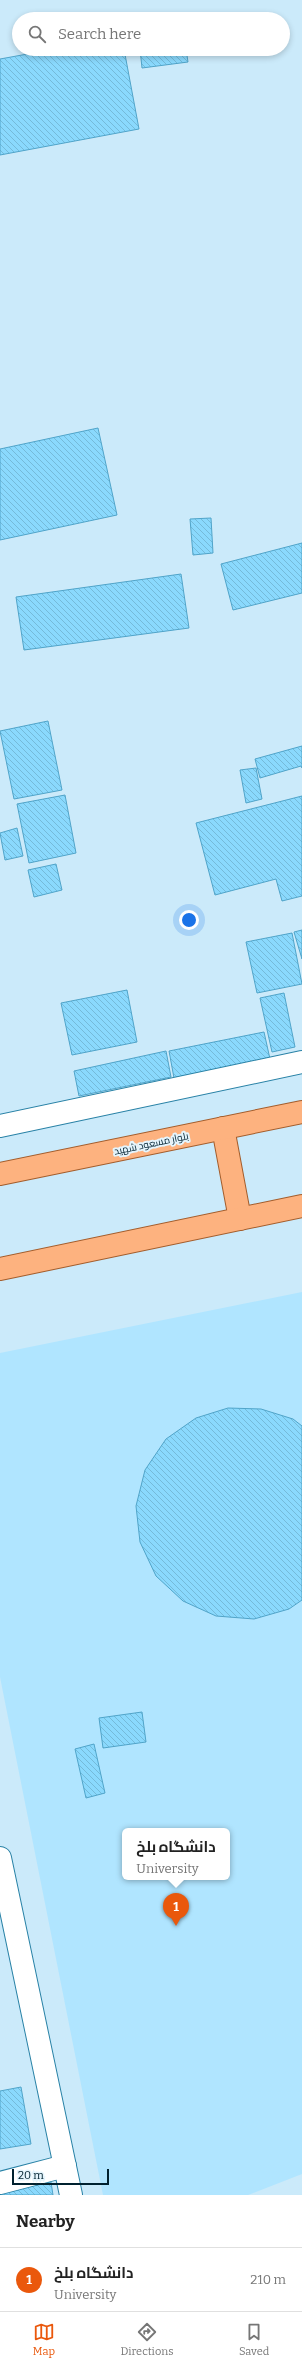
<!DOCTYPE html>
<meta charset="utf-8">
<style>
body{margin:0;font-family:Bitter,Cairo,serif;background:#f6f6f6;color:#222}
.scale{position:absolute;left:12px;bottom:10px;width:97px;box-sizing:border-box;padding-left:4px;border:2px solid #00212f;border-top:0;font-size:11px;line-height:14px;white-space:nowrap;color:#00212f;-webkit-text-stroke:3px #e5f5fd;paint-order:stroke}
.you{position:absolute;left:189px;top:920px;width:14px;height:14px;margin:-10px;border:3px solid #fff;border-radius:50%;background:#1a73e8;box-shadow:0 0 0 6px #1a73e833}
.badge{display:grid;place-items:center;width:26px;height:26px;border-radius:50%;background:#ea580c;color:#fff;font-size:13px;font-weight:700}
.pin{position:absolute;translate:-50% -33px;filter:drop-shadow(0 1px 2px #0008)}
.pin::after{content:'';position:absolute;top:21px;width:14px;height:12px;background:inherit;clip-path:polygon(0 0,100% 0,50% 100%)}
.popup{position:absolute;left:122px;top:1828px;width:108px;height:52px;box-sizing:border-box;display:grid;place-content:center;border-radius:6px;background:#fff;filter:drop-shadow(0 1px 3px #0005);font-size:13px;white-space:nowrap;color:#767676}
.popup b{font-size:15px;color:#222}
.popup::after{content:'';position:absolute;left:50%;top:100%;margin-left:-8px;border:8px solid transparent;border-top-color:#fff}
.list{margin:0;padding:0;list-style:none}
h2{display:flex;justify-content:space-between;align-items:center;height:52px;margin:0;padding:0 16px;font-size:17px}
h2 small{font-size:13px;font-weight:400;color:#767676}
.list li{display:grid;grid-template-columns:26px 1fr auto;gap:12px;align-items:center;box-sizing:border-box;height:64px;padding:0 16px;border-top:1px solid #e0e0e0}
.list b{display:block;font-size:15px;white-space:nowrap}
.list p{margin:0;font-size:13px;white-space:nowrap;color:#767676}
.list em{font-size:13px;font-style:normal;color:#767676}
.icon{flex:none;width:22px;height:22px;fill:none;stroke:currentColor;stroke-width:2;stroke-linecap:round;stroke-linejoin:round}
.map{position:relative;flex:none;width:302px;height:2195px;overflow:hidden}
.search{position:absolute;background:#fff;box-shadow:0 2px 6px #0003;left:12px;right:12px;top:12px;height:44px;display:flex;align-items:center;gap:10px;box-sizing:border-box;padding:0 14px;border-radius:22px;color:#767676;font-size:15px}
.sheet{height:116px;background:#fff}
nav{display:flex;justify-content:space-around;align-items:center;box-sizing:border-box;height:56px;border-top:1px solid #e0e0e0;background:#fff;font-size:11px;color:#767676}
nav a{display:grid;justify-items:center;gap:2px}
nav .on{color:#ea580c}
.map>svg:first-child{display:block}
</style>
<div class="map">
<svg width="302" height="2195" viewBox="0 0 302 2195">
<defs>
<pattern id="building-back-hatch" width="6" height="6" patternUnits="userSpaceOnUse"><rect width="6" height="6" fill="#8ad9fd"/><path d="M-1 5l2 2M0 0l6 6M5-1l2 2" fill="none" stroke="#75bad9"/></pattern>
</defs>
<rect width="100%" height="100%" fill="#cbeafa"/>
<path fill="#b0e5ff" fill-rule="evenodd" d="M302,1292V2174L248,2195H103L0,1677V1353ZM125,1831H227V1877H125Z"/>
<g fill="url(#building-back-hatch)" stroke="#50a4c9">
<polygon points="55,49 124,49 139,129 0,155 0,59"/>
<polygon points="140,49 186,49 188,62 142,68"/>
<polygon points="98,428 117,515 0,540 0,449"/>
<polygon points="211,518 213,553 193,555 190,519"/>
<polygon points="302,543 302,593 233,610 221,564"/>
<polygon points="181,574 189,628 24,650 16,597"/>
<polygon points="48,721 62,790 14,799 0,731"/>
<polygon points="302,746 302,768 301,766 260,778 255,759"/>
<polygon points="256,768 262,799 246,803 240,770"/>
<polygon points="65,795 76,853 29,863 17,804"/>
<polygon points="302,796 302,896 282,901 276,879 215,895 196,823"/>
<polygon points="17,828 23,856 5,860 0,833"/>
<polygon points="56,864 62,890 34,897 28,870"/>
<polygon points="302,930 302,959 294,932"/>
<polygon points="292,933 302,984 257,993 246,942"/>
<polygon points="127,990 137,1042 72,1055 61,1003"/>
<polygon points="284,993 295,1047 272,1052 260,998"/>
<polygon points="264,1032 270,1059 174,1078 169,1051"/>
<polygon points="166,1051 171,1077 79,1096 74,1071"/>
<polygon points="228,1408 261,1409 293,1419 302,1426 302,1600 289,1609 254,1619 216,1616 183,1601 156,1576 140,1542 136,1506 145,1470 166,1439 196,1418"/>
<polygon points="142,1712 146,1742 103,1748 99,1718"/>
<polygon points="94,1744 105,1793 86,1798 75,1749"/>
<polygon points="21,2087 31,2144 0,2149 0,2091"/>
<polygon points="51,2182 53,2195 0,2195 0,2192"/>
</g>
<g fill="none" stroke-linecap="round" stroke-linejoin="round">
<g stroke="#2982a6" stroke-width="24">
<g id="minor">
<polyline points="0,1126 302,1062"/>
<polyline points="0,1858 71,2195"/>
<polyline points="0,2183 65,2166"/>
</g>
</g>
<g stroke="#a35d2c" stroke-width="24">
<g id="major">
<polyline points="223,1128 240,1219"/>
<polyline points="0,1174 302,1112"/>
<polyline points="0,1269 302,1206"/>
</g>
</g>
<use href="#minor" stroke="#fff" stroke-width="22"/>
<use href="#major" stroke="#fdb27f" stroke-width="22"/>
</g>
<g text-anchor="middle" stroke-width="4" stroke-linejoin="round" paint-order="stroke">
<g font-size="10" fill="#00212f" stroke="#e5f5fd">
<text transform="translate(151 1143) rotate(-12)" y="4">بلوار مسعود شهید</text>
</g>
</g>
</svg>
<div class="scale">20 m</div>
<div class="you"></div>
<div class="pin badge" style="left:176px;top:1926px">1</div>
<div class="popup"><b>دانشگاه بلخ</b>University</div>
<div class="search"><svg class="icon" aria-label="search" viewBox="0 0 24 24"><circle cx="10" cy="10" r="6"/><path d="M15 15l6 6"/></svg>Search here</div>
</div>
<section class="sheet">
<h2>Nearby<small></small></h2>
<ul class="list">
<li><span class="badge">1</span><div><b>دانشگاه بلخ</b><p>University</p></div><em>210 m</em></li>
</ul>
</section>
<nav>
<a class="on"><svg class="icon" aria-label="map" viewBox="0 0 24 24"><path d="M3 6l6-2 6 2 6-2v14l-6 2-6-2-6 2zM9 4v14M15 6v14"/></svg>Map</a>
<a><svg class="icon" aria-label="directions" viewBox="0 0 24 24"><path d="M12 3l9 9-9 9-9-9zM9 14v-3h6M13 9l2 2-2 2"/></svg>Directions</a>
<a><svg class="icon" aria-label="saved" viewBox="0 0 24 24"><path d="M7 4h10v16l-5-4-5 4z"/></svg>Saved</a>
</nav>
